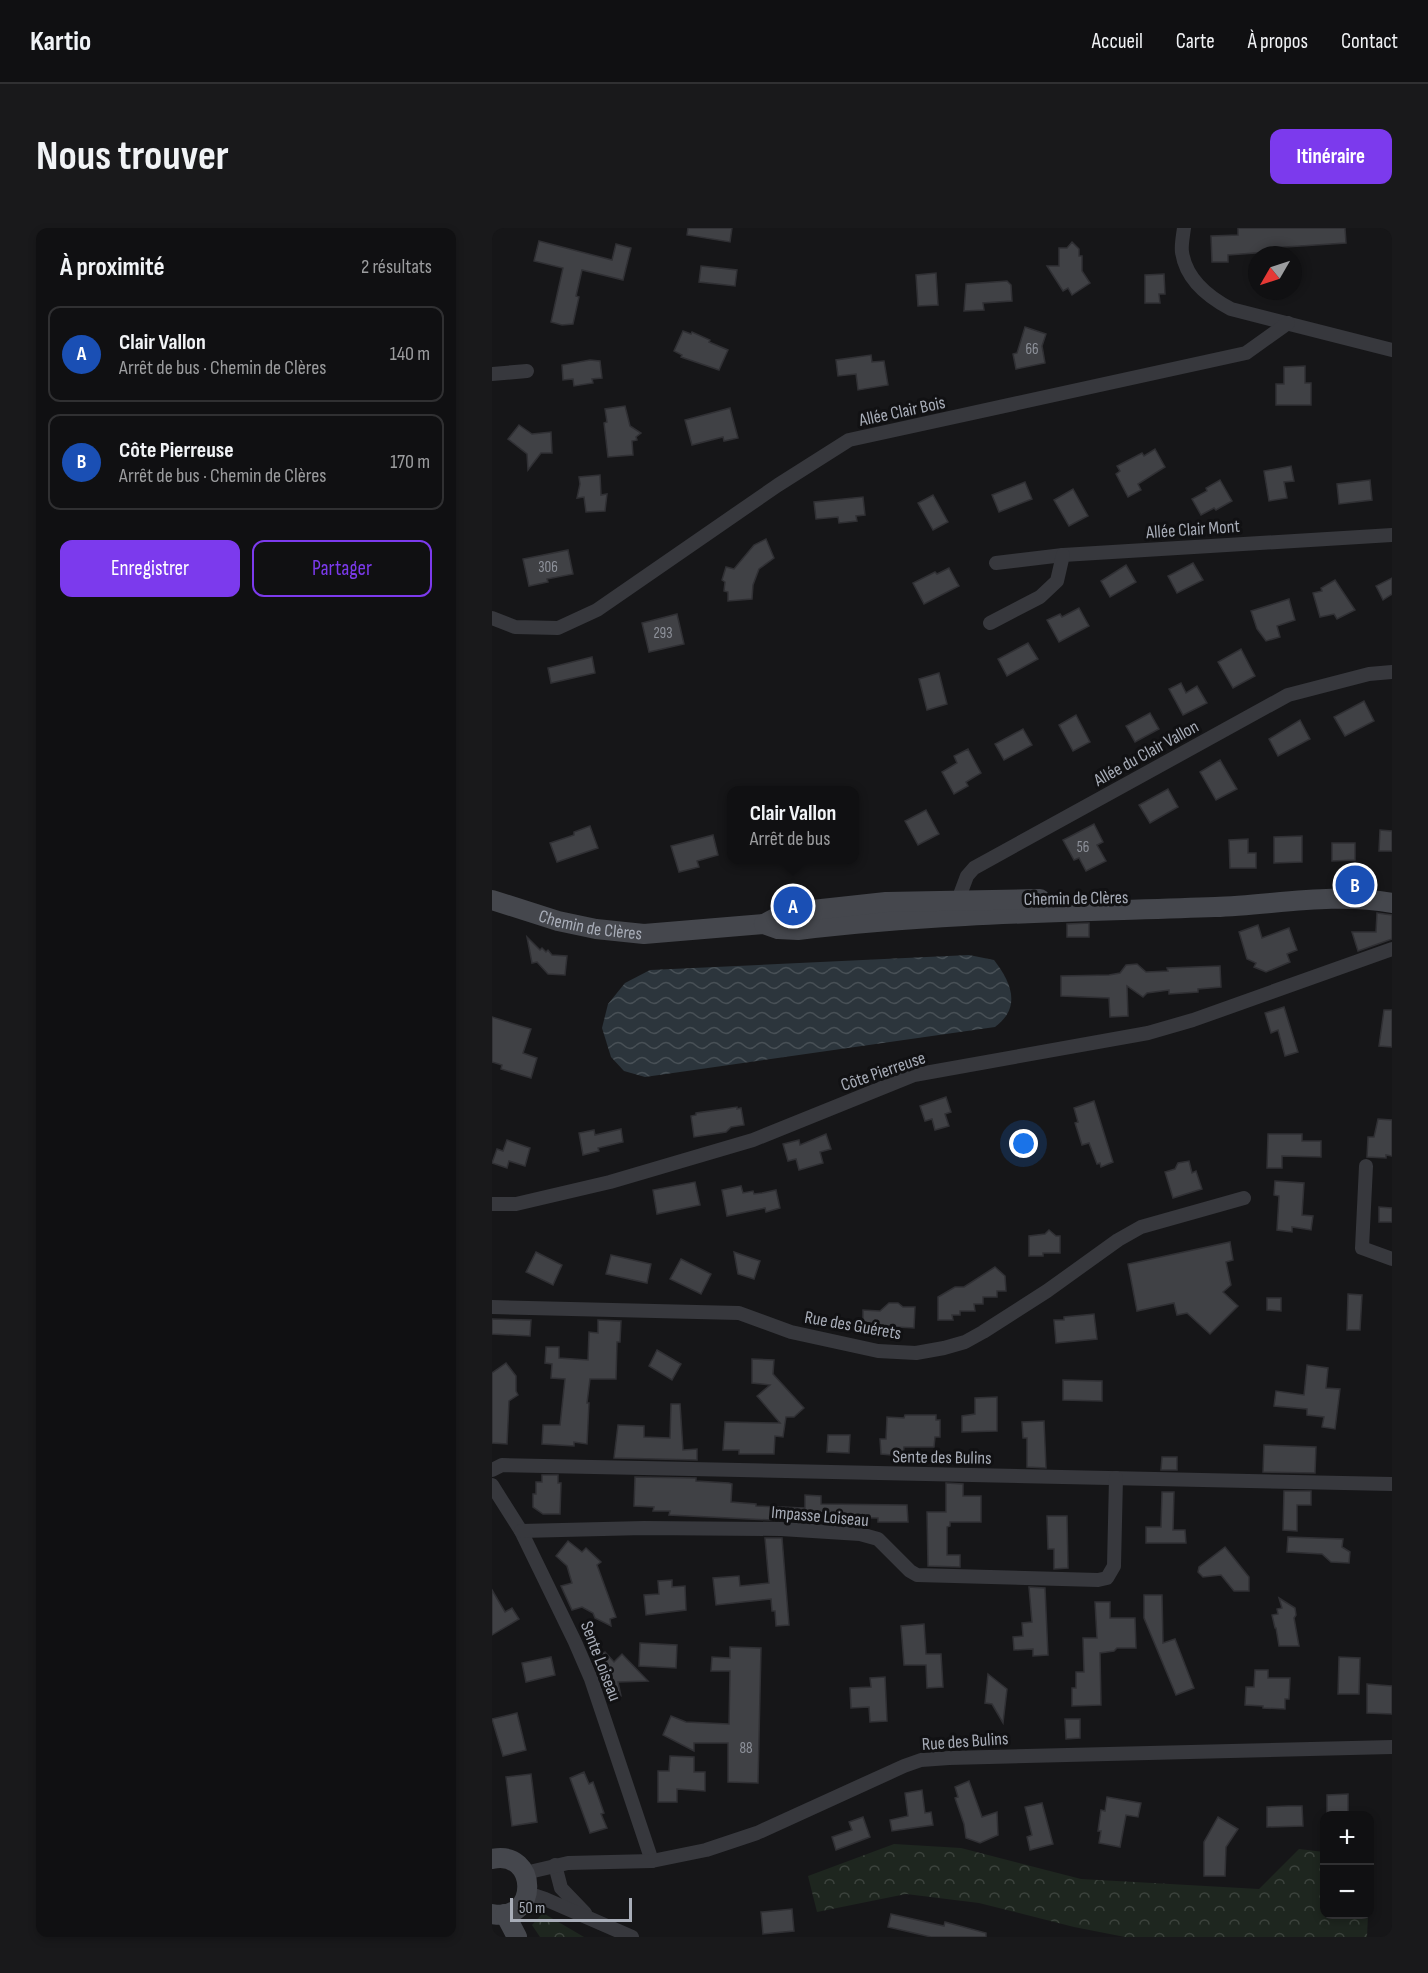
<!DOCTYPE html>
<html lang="fr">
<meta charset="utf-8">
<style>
body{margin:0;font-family:"Sofia Sans Condensed",sans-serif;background:#19191b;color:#f1f3f6}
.controls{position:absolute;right:18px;bottom:18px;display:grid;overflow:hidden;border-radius:12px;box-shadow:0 3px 9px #0003}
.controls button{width:54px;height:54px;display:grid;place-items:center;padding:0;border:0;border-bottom:2px solid #303032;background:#101012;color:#f1f3f6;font:30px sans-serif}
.compass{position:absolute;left:756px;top:18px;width:54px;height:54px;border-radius:50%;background:#101012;box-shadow:0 3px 9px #0003;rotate:231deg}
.scale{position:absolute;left:18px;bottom:15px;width:122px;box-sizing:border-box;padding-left:6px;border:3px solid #a8adb8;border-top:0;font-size:16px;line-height:21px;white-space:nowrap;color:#a8adb8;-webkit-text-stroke:4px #111113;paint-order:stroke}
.you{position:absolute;left:532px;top:916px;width:21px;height:21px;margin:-15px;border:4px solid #fff;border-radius:50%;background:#1a73e8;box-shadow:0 0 0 9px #1a73e833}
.badge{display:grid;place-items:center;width:39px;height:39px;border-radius:50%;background:#7c3aed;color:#fff;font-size:20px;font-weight:700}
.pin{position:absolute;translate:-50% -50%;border:3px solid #fff;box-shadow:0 2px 6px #0006}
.popup{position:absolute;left:235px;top:558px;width:132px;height:78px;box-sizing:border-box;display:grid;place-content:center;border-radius:12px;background:#101012;filter:drop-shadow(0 2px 4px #0005);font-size:20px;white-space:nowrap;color:#9c9d9f}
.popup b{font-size:22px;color:#f1f3f6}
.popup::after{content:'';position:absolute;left:50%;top:100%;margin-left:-12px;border:12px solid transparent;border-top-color:#101012}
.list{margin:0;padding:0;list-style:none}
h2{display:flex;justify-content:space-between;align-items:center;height:78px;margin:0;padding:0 24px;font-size:26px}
h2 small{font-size:20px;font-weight:400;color:#9c9d9f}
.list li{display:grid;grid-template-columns:39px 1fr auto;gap:18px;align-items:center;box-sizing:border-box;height:96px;margin:0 12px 12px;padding:0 12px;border:2px solid #303032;border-radius:12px}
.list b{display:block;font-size:22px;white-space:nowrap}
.list p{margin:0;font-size:20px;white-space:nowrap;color:#9c9d9f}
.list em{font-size:20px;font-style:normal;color:#9c9d9f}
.actions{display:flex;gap:12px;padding:18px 24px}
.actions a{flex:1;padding:14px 0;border:2px solid #7c3aed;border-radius:12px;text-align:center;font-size:21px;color:#7c3aed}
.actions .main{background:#7c3aed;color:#fff}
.map{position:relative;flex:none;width:900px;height:1709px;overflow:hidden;border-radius:12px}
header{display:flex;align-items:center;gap:36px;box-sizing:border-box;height:84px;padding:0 30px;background:#101012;border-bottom:2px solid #303032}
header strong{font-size:28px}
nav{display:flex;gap:33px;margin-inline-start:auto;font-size:21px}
.intro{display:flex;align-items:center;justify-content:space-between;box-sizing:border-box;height:144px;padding:0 36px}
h1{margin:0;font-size:42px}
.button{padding:15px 27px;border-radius:12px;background:#7c3aed;color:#fff;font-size:21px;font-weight:700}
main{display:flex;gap:36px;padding:0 36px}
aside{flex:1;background:#101012;border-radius:12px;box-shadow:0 3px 9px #0003}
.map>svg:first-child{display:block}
</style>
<header>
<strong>Kartio</strong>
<nav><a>Accueil</a><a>Carte</a><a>À propos</a><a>Contact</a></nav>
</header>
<div class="intro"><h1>Nous trouver</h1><a class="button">Itinéraire</a></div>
<main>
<aside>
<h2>À proximité<small>2 résultats</small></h2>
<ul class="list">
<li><span class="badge" style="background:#1a4fb4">A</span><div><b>Clair Vallon</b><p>Arrêt de bus · Chemin de Clères</p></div><em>140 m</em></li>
<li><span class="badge" style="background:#1a4fb4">B</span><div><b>Côte Pierreuse</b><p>Arrêt de bus · Chemin de Clères</p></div><em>170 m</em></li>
</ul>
<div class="actions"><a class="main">Enregistrer</a><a>Partager</a></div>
</aside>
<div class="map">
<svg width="900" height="1709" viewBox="0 0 900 1709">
<defs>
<pattern id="forest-crowns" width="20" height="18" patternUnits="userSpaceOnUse" patternTransform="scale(1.5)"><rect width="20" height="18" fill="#1e261f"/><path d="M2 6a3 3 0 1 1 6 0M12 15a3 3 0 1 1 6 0" fill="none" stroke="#3c433d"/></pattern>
<pattern id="water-waves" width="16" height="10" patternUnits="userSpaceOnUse" patternTransform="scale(1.5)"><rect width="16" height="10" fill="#2c353c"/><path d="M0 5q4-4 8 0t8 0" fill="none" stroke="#485056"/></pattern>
</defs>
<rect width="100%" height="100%" fill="#161618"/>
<g fill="url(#forest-crowns)">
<polygon points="402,1616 469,1620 589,1651 767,1661 807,1621 832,1624 832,1686 876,1687 875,1709 633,1709 582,1699 487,1675 414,1666 325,1684 316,1648"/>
<polygon points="51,1685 92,1709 48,1709 40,1697"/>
</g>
<path fill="url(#water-waves)" d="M477,727L502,732C519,754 530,779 503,799L153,849L132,843L119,829L110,800L116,776L133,755L158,742Z"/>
<g fill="#404145" stroke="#303034" stroke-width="1.5">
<polygon points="196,0 240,0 238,14 195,7"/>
<polygon points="746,0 853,0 854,15 777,20 777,24 736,27 736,34 720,34 719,8 746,7"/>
<polygon points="47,13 120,32 124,16 139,20 131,52 90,42 84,68 87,69 81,96 70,97 59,94 71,40 42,33"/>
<polygon points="580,14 587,21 587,28 590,28 590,43 598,55 580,67 576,60 571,63 555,38 567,38 567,20 575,20"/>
<polygon points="209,38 245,42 243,58 207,54"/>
<polygon points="444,45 446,77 426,78 424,47"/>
<polygon points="672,46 673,66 667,66 668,75 653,75 653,47"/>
<polygon points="515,53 519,57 520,73 491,75 492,82 472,83 474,56"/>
<polygon points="533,99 554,106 550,118 553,135 524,141 521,126 525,125"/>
<polygon points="191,103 199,106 200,104 218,112 217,114 236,122 227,142 189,129 190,127 182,123"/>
<polygon points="379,127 380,134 392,133 396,157 366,162 364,146 346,148 344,132"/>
<polygon points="98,132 108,133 110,150 100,151 101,155 82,158 81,151 71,152 70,137"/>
<polygon points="813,138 813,155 819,155 819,177 784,177 784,156 792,156 792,139"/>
<polygon points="133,178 138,198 149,205 144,209 145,212 140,213 141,227 116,229 112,195 115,194 113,181"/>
<polygon points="238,180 246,210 232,213 231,209 200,217 193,192"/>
<polygon points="27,197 40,206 59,204 60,225 49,225 36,242 35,226 16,211"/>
<polygon points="663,221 673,239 646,256 649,262 636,269 624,246 628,243 625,238 650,225 652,228"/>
<polygon points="799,238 802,253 792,254 795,270 777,273 772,243"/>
<polygon points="108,247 109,267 115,266 113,283 94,284 92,269 85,270 88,256 87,249"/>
<polygon points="728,252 740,273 724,282 722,280 709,287 700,271 715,263 714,260"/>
<polygon points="878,252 880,272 847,276 845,256"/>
<polygon points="533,254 540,271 507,284 500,267"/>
<polygon points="581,261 596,288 577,298 562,272"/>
<polygon points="441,267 456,294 441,302 426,275"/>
<polygon points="371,269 373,287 364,288 365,293 347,295 346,289 324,291 322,274"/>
<polygon points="274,311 282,330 267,341 261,357 260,371 236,373 236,364 232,363 233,354 230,352 234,339 242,341 262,317"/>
<polygon points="76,322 81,346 55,351 56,354 37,358 31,331"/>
<polygon points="701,335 711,352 685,365 676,348"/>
<polygon points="634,337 644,354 618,369 609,353"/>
<polygon points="457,340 467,358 432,376 421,355 443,344 445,346"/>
<polygon points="900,350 900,366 891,372 884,358"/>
<polygon points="843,352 863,382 845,391 842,386 828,389 821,365 830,363 829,360"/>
<polygon points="797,371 803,392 785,398 788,409 774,413 765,401 759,383"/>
<polygon points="587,380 597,398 567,414 555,392 568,386 570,389"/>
<polygon points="185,386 192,416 157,424 150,395"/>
<polygon points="536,415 546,431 515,448 506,431"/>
<polygon points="749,421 763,448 741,460 726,434"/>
<polygon points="100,429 103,445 59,455 56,440"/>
<polygon points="447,445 455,476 435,482 427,451"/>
<polygon points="689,455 694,465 705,458 715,475 691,487 677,461"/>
<polygon points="872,473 882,493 853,508 842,489"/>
<polygon points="658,485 667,501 643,514 634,498"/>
<polygon points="584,487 598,514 581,523 567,497"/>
<polygon points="808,492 818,511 786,528 777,511"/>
<polygon points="531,501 540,517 512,532 503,516"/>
<polygon points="476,521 489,545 474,554 476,558 462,566 450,544 465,535 462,528"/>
<polygon points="728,532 745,561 724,572 708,544"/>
<polygon points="676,561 686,579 658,595 647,577"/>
<polygon points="434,582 447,606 426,617 413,593"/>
<polygon points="602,596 611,614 605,617 614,633 594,643 587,630 582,632 571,612"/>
<polygon points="98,598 106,620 65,634 58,615 82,607 82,604"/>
<polygon points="888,602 900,603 900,623 887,623"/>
<polygon points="221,607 226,627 205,633 207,639 187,644 179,618"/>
<polygon points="810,608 810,634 782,635 782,609"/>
<polygon points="756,611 756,625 764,625 764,640 738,640 737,612"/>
<polygon points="840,615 863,615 863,632 840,633"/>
<polygon points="885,685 900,687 900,711 866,723 860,704 884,704"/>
<polygon points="597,695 597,709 575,709 575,696"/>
<polygon points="766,697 770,710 797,700 805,722 795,726 798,734 774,744 762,739 764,735 755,731 747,704"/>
<polygon points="35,709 48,722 50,720 54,724 56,722 60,727 75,728 73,747 56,746 45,734 40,735"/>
<polygon points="645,736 654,744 676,743 675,740 728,738 729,759 706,761 706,764 677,766 677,762 655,765 651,769 635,758 636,788 618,789 617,770 569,768 569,748 617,747 628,745 634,737"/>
<polygon points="792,779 806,824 793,828 786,802 779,805 773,785"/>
<polygon points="892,782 900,782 900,819 887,818"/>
<polygon points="0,789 39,801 31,825 45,830 39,850 9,841 10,837 0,834"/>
<polygon points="454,869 459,884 453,886 457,898 443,902 440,891 433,893 428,878"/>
<polygon points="602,873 621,934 609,939 608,935 605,936 597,915 590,917 583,895 586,894 582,880"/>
<polygon points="245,879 245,881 249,880 252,897 239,899 234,904 202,909 199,888 204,887 204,885"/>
<polygon points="886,891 900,892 900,928 894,927 894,930 875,929 876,909 882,909"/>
<polygon points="129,901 131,914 106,920 107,923 91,927 87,905 102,902 103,907"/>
<polygon points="334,906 339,921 328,924 331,935 307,942 304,931 296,933 291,916 307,912 308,917"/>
<polygon points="776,906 810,906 810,913 829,913 829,929 790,928 790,940 775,940"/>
<polygon points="15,912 38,920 33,938 17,933 15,940 0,935 5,921 11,923"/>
<polygon points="697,933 700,945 704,943 710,961 681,970 673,944 683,941 686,935"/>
<polygon points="783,953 812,955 810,987 821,988 819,1002 800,999 800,1004 785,1002 787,968 782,967"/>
<polygon points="203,954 208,977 165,986 161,962"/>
<polygon points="249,958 251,965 261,963 262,966 270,965 284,962 288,980 274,984 273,980 235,988 230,962"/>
<polygon points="887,979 900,980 900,994 887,994"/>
<polygon points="557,1002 564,1008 568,1008 568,1025 551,1025 551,1028 537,1028 537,1008 553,1006"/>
<polygon points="738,1014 741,1032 734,1034 739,1057 731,1064 746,1078 718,1106 695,1085 685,1087 682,1075 645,1083 636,1036"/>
<polygon points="44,1024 70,1037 61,1057 34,1044"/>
<polygon points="242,1024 268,1033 262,1051 246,1046"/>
<polygon points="119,1027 159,1036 155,1055 114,1046"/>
<polygon points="189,1031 219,1046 209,1066 178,1051"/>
<polygon points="503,1039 513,1048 514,1063 505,1063 505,1069 491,1069 491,1076 482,1076 483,1083 468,1083 468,1087 460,1087 461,1092 446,1092 446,1069 463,1059 472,1059"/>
<polygon points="856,1066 870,1067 868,1102 855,1102"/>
<polygon points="775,1070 789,1070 789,1083 775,1082"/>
<polygon points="397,1075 406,1075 411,1079 423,1079 422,1100 371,1097 371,1082 388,1083"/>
<polygon points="602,1086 605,1111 564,1115 562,1092 572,1092 572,1089"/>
<polygon points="0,1091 39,1092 38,1108 0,1106"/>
<polygon points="106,1092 129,1093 128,1114 125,1114 124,1151 98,1151 95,1175 97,1175 95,1216 82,1214 82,1218 50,1216 51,1197 68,1197 73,1151 59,1150 60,1136 53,1135 54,1119 67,1119 67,1130 96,1132 97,1104 106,1105"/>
<polygon points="165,1122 189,1136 180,1152 157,1138"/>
<polygon points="260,1131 282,1132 281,1146 312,1180 302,1189 294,1189 291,1209 283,1208 282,1226 247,1226 247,1222 231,1222 233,1194 288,1195 265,1168 278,1157 260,1155"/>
<polygon points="14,1135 24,1148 24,1163 26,1167 17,1173 15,1216 0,1215 0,1145"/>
<polygon points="815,1137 836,1140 834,1160 848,1161 843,1201 830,1199 832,1189 815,1187 815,1181 782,1178 784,1163 812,1167"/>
<polygon points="571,1152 610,1153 610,1173 571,1172"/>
<polygon points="505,1169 505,1203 470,1204 470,1188 483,1186 483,1170"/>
<polygon points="179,1176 188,1176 191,1222 205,1221 205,1232 122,1230 126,1197 152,1198 152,1209 178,1210"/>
<polygon points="413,1187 444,1187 444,1192 448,1192 448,1209 443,1209 442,1219 412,1219 411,1228 389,1226 388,1211 394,1211 395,1189 412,1190"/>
<polygon points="552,1193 554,1240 535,1239 535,1210 531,1210 530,1194"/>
<polygon points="336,1207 358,1207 357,1225 335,1224"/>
<polygon points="772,1217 824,1219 823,1245 771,1244"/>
<polygon points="670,1229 685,1229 685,1242 669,1242"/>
<polygon points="50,1247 66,1247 66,1255 69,1255 68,1286 51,1286 41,1279 41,1266 44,1266 44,1254 50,1254"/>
<polygon points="143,1249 204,1250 204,1253 237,1255 240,1256 239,1274 264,1276 264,1278 313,1280 313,1267 329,1268 329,1276 415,1277 416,1294 386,1294 386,1290 329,1289 329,1294 320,1294 177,1287 178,1283 161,1283 162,1279 142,1278"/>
<polygon points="454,1255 471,1256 471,1268 489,1268 489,1294 458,1294 458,1298 455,1299 455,1327 468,1327 468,1339 436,1338 435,1284 454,1284"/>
<polygon points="792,1263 819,1263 819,1277 805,1277 805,1303 791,1302"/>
<polygon points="670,1264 682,1264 681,1302 693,1302 694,1315 654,1315 654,1299 669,1299"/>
<polygon points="555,1288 575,1288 576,1340 562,1341 562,1321 556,1321"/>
<polygon points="796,1309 851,1311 850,1319 858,1324 857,1335 839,1334 830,1326 795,1324"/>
<polygon points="273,1310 290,1310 297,1397 284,1398 283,1383 280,1383 279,1371 224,1377 221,1350 247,1348 248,1358 277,1355"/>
<polygon points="76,1313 90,1324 94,1320 109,1334 105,1337 124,1389 118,1391 119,1398 103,1390 101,1385 90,1379 80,1382 69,1358 80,1355 75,1338 64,1328"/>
<polygon points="733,1319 757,1349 757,1363 742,1363 729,1347 711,1349 706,1344 707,1339"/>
<polygon points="180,1352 180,1359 193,1358 194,1382 154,1387 152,1367 167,1366 166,1353"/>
<polygon points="537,1359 553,1360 556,1427 541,1428 541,1421 522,1422 521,1409 531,1408 530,1395 540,1394"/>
<polygon points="0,1362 13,1384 20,1380 27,1391 0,1407"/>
<polygon points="652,1367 670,1367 671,1415 683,1411 702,1460 684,1467 652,1390"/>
<polygon points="787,1370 803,1380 804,1387 802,1390 807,1418 787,1418 784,1400 783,1400 780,1387 786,1386 785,1381 790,1380"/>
<polygon points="603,1374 618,1374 618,1390 643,1390 644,1420 625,1420 622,1423 608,1425 609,1477 580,1478 580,1460 584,1460 584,1444 592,1444 591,1410 605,1410"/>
<polygon points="432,1396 434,1426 449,1426 451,1459 435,1460 434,1437 412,1437 409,1398"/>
<polygon points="148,1415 185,1417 184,1440 147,1438"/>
<polygon points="238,1419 269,1420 266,1555 236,1554 236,1515 202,1515 202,1523 171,1507 179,1488 194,1494 237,1496 238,1443 219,1443 220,1429 238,1430"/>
<polygon points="113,1424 122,1434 130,1426 156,1453 126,1454 129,1468 116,1472 100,1428"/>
<polygon points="59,1429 63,1447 34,1454 30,1435"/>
<polygon points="847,1429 868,1430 867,1466 846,1466"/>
<polygon points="763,1442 776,1442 776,1450 798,1450 797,1471 793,1471 793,1481 771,1480 771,1478 753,1477 754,1459 762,1459"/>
<polygon points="496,1446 515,1461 511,1495 500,1476 493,1475"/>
<polygon points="393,1449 395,1493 378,1494 377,1479 359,1480 358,1460 379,1459 378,1450"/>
<polygon points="875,1456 900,1458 900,1486 875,1485"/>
<polygon points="25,1485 34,1522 11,1528 0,1491"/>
<polygon points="573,1491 588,1491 588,1510 574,1511"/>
<polygon points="178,1528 202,1529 202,1544 213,1544 213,1563 185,1561 185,1574 166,1574 166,1543 177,1543"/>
<polygon points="92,1544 97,1556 101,1554 112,1585 109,1586 115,1600 98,1605 78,1550"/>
<polygon points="39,1546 45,1594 20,1598 14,1549"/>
<polygon points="477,1553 490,1589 505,1584 506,1607 488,1615 474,1610 472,1596 463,1570 466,1569 463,1559"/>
<polygon points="430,1562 433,1585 439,1584 441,1597 400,1603 398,1592 416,1588 413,1565"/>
<polygon points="856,1566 856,1587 835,1587 835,1567"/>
<polygon points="615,1569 649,1575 646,1589 634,1587 628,1619 607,1615 609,1603 606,1603 609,1582 613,1583"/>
<polygon points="550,1575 561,1616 538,1622 535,1609 540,1607 533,1579"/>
<polygon points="796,1578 810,1578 811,1598 775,1599 775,1579"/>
<polygon points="371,1589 378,1609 344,1622 340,1609 360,1602 357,1594"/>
<polygon points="726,1589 746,1601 734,1619 733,1648 712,1648 712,1614"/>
<polygon points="300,1681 302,1703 271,1706 269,1684"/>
<polygon points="399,1686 452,1698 453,1694 494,1705 494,1709 439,1709 396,1699"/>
</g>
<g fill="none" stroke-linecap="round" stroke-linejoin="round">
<g stroke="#37383d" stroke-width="14">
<path d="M692,0C691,8 689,17 690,24C694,52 716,69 739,81L900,122"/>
<polyline points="0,146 35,143"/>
<polyline points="504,335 571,327 900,307"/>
<polyline points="0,390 23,399 66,400 105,382 286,257 357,212 754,125 796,95"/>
<polyline points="498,395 548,369 565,353 571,327"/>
<polyline points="463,680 475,648 482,640 796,467 877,446 900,444"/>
<polyline points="874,938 870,1020 900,1031"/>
<polyline points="0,976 24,976 118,954 261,912 422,847 656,805 701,792 900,721"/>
<polyline points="0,1079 247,1085 299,1104 386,1123 424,1125 452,1120 473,1114 491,1104 555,1063 626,1012 649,999 752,970"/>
<polyline points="0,1242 10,1237 900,1256"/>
<polyline points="0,1257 29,1303 83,1414 99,1451 160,1633"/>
<polyline points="29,1303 152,1300 289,1301 368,1306 386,1311 418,1343 425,1347 606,1352 615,1350 622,1338 624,1250"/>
<polyline points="63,1637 69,1660 93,1685"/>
<polyline points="33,1645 76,1635 160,1633 214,1622 265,1605 412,1538 429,1532 457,1530 900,1519"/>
<polyline points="35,1665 53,1671 140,1709"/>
</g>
<g stroke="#45474d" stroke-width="20">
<path id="s1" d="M0,672L66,693L104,701L152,706L272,696L286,701L306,702C445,685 584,684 723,679C782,677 842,664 900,675"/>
<polyline points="272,696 287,688 302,684 394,674 548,671"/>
<path d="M0,1631C46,1621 48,1695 0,1686"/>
<polyline points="13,1686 25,1709"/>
</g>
</g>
<g text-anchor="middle" stroke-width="6" stroke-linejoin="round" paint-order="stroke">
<g font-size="15" fill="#8e929b">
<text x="540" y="126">66</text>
<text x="56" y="344">306</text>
<text x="171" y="410">293</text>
<text x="591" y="624">56</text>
<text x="254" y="1525">88</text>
</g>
<g font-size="18" fill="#a8adb8" stroke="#111113">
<text transform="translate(410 183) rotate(-12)" y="6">Allée Clair Bois</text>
<text transform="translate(701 301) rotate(-4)" y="6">Allée Clair Mont</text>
<text transform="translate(654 525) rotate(-29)" y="6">Allée du Clair Vallon</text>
<text transform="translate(584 670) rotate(-1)" y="6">Chemin de Clères</text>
<text dy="6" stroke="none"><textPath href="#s1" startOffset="102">Chemin de Clères</textPath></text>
<text transform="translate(391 843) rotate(-19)" y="6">Côte Pierreuse</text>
<text transform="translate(361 1097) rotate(10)" y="6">Rue des Guérets</text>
<text transform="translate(450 1229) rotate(1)" y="6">Sente des Bulins</text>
<text transform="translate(328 1288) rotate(5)" y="6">Impasse Loiseau</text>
<text transform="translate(109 1433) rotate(69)" y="6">Sente Loiseau</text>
<text transform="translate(473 1513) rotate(-4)" y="6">Rue des Bulins</text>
</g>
</g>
</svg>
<div class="controls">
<button>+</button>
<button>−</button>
</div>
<svg class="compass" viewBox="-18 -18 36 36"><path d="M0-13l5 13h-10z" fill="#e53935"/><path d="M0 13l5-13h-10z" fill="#9c9d9f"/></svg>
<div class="scale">50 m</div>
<div class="you"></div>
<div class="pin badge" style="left:301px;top:678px;background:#1a4fb4">A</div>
<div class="popup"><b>Clair Vallon</b>Arrêt de bus</div>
<div class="pin badge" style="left:863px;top:657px;background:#1a4fb4">B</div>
</div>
</main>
